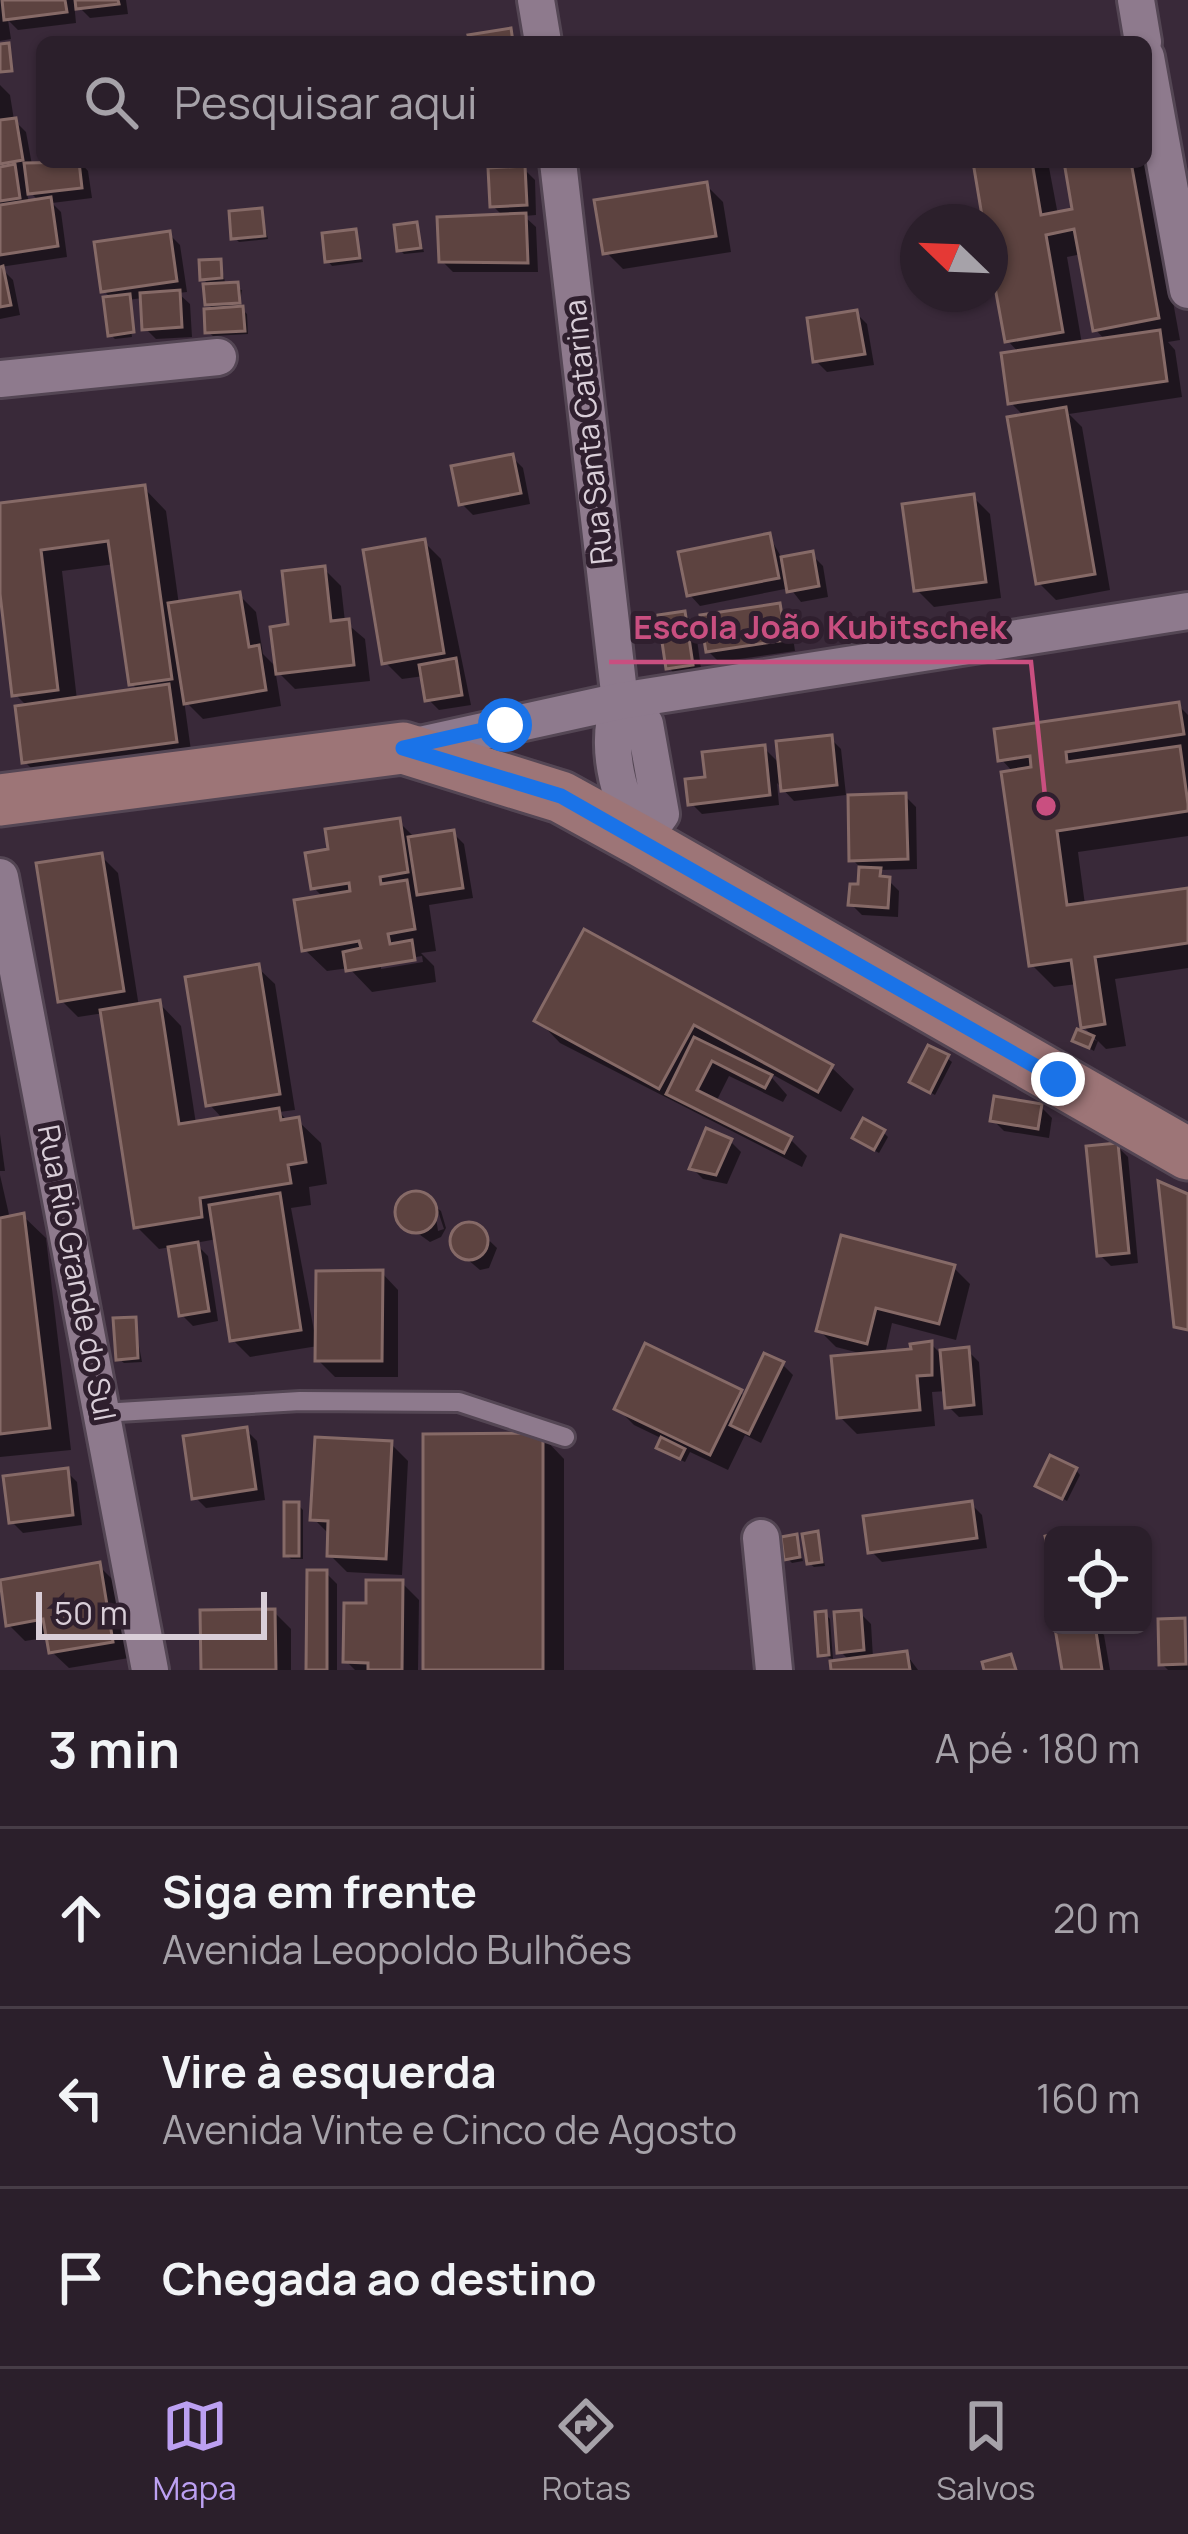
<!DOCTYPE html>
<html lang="pt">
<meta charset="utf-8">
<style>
body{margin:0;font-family:Manrope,sans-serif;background:#372c37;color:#f1f3f6}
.controls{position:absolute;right:36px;bottom:36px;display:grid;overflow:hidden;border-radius:18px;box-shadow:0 3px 9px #0004}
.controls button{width:108px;height:108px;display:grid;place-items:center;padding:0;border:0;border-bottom:3px solid #473d47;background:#2b1f2b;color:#f1f3f6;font:60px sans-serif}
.compass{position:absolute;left:900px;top:204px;width:108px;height:108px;border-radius:50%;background:#2b1f2b;box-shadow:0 3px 9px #0004;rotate:293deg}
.scale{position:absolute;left:36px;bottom:30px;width:231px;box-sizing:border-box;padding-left:12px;border:6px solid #d9ced8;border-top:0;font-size:33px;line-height:42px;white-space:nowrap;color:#d9ced8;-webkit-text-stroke:9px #2f1f2e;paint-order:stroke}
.stop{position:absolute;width:36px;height:36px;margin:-27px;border:9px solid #1a73e8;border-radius:50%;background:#fff}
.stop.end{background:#1a73e8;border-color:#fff;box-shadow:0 3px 12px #0008}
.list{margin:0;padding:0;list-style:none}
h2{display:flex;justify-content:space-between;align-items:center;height:156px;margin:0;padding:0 48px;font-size:51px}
h2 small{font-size:39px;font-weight:400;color:#a6a2a9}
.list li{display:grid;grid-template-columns:78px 1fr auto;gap:36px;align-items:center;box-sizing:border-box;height:180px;padding:0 48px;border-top:3px solid #473d47}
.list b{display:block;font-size:45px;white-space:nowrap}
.list p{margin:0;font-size:39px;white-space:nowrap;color:#a6a2a9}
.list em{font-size:39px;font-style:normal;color:#a6a2a9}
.icon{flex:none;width:66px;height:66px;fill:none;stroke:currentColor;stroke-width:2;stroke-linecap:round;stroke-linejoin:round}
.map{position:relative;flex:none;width:1188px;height:1670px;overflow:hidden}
.search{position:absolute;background:#2b1f2b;box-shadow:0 3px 9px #0004;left:36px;right:36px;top:36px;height:132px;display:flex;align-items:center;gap:30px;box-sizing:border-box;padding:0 42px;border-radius:18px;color:#a6a2a9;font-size:45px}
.sheet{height:696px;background:#2b1f2b}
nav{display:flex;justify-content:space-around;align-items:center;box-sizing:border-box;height:168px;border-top:3px solid #473d47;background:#2b1f2b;font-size:33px;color:#a6a2a9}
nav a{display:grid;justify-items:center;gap:6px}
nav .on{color:#bca0f2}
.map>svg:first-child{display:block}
</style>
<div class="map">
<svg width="1188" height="1670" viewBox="0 0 1188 1670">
<rect width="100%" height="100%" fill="#392939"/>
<g fill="#0007" fill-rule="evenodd">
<polygon points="0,0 126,0 128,14 90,18 74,2 76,23 18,30 8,20 11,39 0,41"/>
<path d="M0,85L10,95L14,120L26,132L32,165L80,162L88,171L92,198L52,203L61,212L67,257L0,267ZM26,188L40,202L29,204Z"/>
<path d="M1146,154L1180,340L1168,342L1175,350L1182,397L1069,414L1082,427L1110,590L1056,600L1039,583L1025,417L1011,403L1020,354L1008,341L976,162H1048L1058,215L1076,212L1067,162H1146ZM1082,254L1095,329L1106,341L1082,344L1067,257Z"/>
<polygon points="524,169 535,180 536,215 524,216 536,227 538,272 453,272 442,261 504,217 493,206"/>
<polygon points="706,185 723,202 731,252 623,269 606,252"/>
<polygon points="261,211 268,239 239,242 234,237"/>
<polygon points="416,225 424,252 404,254 399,249"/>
<polygon points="355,232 363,262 332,266 328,261"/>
<polygon points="169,234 180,245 187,292 178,293 190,304 192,337 156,339 145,328 143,298 127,300 132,337 115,339 110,334 112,299 104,291"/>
<polygon points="220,262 226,286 242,290 239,307 247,314 248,334 213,336 208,332 215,311 208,304 211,287 203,279"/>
<polygon points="0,267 13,280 20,315 0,319"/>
<polygon points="856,313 867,324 874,365 827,372 816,361"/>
<polygon points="512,457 523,468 530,504 473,515 462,504"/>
<path d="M144,488L166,511L179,605L239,595L256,612L263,654L278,669L291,627L324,569L341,586L345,622L365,639L370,681L295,689L275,669L281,706L203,719L184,700L192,758L42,779L25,762L28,707L15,694L0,568V506ZM115,564L132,684L139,691L77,700L62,571Z"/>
<polygon points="973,497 990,514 1001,598 934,607 917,590"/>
<polygon points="769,536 783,560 812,555 823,566 828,597 801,602 790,588 700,606 690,595"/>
<polygon points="424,542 441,559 471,705 439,710 428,699 424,676 402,679 385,662"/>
<polygon points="779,606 790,617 795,651 719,662 708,651"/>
<polygon points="684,614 695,625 702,676 680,679 669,668"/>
<polygon points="1178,705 1188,715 1188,836 1078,852 1085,905 1188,891 1188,968 1115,979 1126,1046 1106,1049 1098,1041 1094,1051 1076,1041 1079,1033 1097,1041 1084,1027 1077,984 1054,987 1032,965 1014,773 1001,759"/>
<polygon points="830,738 841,749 846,795 794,801 777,783 779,805 702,814 691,803 708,779 764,748 781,765"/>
<polygon points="905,796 916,807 917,869 878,870 899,891 898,917 862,915 851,904 861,887 862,869 852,859"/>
<path d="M398,821L416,839L453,833L464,844L473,898L429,905L436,951L421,953L434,966L436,982L372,992L349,968L327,971L304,949L324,898L314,888ZM422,956L423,962L381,969V963Z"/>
<polygon points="101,856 118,873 139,1007 159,1003 181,1026 196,1124 224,1120 209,1104 258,968 275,984 295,1110 279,1112 289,1122 298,1121 321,1143 327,1184 309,1187 311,1205 291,1208 315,1336 382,1273 398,1290 398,1377 335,1377 318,1360 318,1346 250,1357 233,1340 217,1239 195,1243 208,1256 218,1321 193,1326 182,1315 171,1247 159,1249 136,1226 104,1013 78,1017 61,1000"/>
<polygon points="585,933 831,1067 854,1089 841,1112 766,1071 787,1095 783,1102 729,1076 716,1102 790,1139 807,1156 802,1167 560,1043 538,1020"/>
<polygon points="947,1058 952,1062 935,1095 918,1086"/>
<polygon points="1041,1107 1052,1118 1049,1138 1004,1131 993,1120"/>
<polygon points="883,1132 888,1137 879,1153 860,1142"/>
<polygon points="0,1134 5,1171 0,1171"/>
<polygon points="730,1141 741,1152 727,1184 703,1179 692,1168"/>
<polygon points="1117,1146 1128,1157 1138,1263 1111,1266 1100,1255"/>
<polygon points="0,1175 10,1219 23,1216 46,1238 71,1450 0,1457"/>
<polygon points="413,1195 434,1204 438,1231 444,1229 437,1208 441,1211 446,1228 441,1237 430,1242 402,1222 399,1211"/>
<polygon points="473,1225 497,1248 489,1268 480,1270 454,1248 453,1238 463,1226"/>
<polygon points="953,1267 970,1284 956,1340 892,1323 885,1354 931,1344 940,1353 968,1351 979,1362 983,1415 959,1417 948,1406 947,1391 932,1392 935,1426 857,1434 840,1417 867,1355 836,1347 819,1330"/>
<polygon points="134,1320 142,1362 124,1363 119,1359"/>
<polygon points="782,1364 793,1375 761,1443 745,1435 728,1470 690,1452 685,1462 664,1452 663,1439 634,1425 617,1408 740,1392 746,1398"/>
<polygon points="246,1430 257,1441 265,1500 206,1508 195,1497"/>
<polygon points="542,1436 564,1459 564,1670 426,1670"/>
<polygon points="391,1444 408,1461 402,1575 347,1572 330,1555 331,1536 314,1519"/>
<polygon points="1076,1470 1080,1475 1067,1501 1038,1485"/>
<polygon points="66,1471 77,1482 82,1525 23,1533 12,1522"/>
<polygon points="971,1504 982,1515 987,1548 882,1562 871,1551"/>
<polygon points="298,1505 303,1510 303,1559 291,1559 287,1555"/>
<polygon points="817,1535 825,1566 814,1567 809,1563"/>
<polygon points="796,1537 803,1561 792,1563 787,1558"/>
<polygon points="98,1565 115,1582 129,1658 69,1668 52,1652 50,1637 25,1641 8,1624"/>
<polygon points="326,1573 337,1584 337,1670 309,1670"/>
<polygon points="402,1583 419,1600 418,1670 355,1670 346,1661 369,1606"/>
<polygon points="274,1612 291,1629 291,1670 204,1670"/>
<polygon points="860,1613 871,1624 873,1658 906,1654 918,1670 834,1670 850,1661 840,1651"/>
<polygon points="825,1614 830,1619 833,1659 821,1655"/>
<polygon points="1184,1621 1188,1670 1168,1670 1162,1664"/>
<polygon points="1094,1625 1104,1635 1110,1670 1065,1670 1059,1630"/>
</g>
<g fill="#5d4340" stroke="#866a67" stroke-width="3">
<polygon points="2,0 65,0 67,12 4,20"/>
<polygon points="75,0 118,0 119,4 76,9"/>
<polygon points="511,28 513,42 470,42 468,35"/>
<polygon points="9,43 12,71 0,72 0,44"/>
<polygon points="16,118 23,160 0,164 0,120"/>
<polygon points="79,162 82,188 28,194 24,163"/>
<polygon points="973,162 1032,162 1041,215 1072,209 1064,162 1131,162 1159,318 1093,331 1074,229 1046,235 1063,332 1005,342 990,260 990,222 983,222"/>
<polygon points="15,164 20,198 0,201 0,167"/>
<polygon points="525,166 527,205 490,207 488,168"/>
<polygon points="707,182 716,236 603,254 594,200"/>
<polygon points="51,197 58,246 0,255 0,205"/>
<polygon points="262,208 265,236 231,239 229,211"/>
<polygon points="526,213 528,263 439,262 437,217"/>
<polygon points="417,222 421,248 397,251 394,225"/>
<polygon points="356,229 360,258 325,262 322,233"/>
<polygon points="170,231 177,281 101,292 94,242"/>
<polygon points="221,259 222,278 200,280 199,260"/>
<polygon points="3,266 11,305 0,307 0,267"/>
<polygon points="238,282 240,303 205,305 203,284"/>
<polygon points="180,290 182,327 142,330 140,293"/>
<polygon points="130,294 134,332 108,336 103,297"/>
<polygon points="243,306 245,331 205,333 204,309"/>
<polygon points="857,310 865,354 813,362 807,318"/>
<polygon points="1160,330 1167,381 1008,404 1001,353"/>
<polygon points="1066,407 1095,574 1036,584 1007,417"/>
<polygon points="513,454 521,493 459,505 451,466"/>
<polygon points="145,485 172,679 129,685 108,541 41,550 58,690 12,696 0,594 0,503"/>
<polygon points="974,494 986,582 914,591 902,504"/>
<polygon points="770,533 779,578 687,596 678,552"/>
<polygon points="425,539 444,653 382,664 363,550"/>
<polygon points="813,551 819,586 787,592 781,557"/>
<polygon points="325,566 331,621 349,619 354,665 276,674 270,627 288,624 282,571"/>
<polygon points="240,592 249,647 259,645 266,690 184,704 168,603"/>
<polygon points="780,603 786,640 706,652 700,615"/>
<polygon points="685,611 693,665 666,669 658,615"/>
<polygon points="456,658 462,695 425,701 419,665"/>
<polygon points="169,684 177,742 22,763 15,706"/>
<polygon points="1179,702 1184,734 1066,752 1067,762 1180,746 1188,804 1188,811 1057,831 1067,905 1188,888 1188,943 1095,957 1105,1024 1081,1028 1071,960 1029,966 1001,772 1031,767 1030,756 998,761 994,729"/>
<polygon points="832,735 837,785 781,791 776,741"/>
<polygon points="765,745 770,795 688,805 685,779 705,777 702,752"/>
<polygon points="906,793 908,859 849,861 848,795"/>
<polygon points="400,818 408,872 380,877 381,884 407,880 415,929 388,934 390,944 412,940 415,960 346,971 343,952 361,948 359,941 302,951 294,900 350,891 349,883 311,889 305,853 328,849 325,829"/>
<polygon points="454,830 463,888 417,895 408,837"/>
<polygon points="102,853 124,991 58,1002 36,863"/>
<polygon points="859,867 881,868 880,876 890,877 888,908 848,905 850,884 858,884"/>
<polygon points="584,929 833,1065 818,1092 694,1025 659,1089 534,1021"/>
<polygon points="259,964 280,1094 206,1106 185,977"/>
<polygon points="160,1000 179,1124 279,1108 281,1120 299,1117 306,1162 288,1165 291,1183 200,1198 202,1217 134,1228 100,1010"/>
<polygon points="1077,1029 1094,1036 1089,1048 1072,1041"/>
<polygon points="694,1037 772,1075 765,1088 712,1061 697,1090 792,1137 784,1153 666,1094"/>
<polygon points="928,1045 949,1055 930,1093 909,1082"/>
<polygon points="994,1096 1042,1104 1038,1129 990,1121"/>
<polygon points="863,1118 885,1130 874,1150 852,1138"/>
<polygon points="706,1128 732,1139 716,1175 689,1169"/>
<polygon points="1118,1143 1129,1253 1097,1256 1086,1146"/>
<polygon points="1158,1181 1188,1194 1188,1330 1174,1327"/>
<circle cx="416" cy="1212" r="21"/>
<polygon points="280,1193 301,1330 230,1341 209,1205"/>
<polygon points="24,1213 50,1428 0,1434 0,1218"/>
<circle cx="469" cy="1241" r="19"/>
<polygon points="841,1235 955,1265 939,1324 876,1308 867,1344 816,1331"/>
<polygon points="198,1242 209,1311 179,1316 168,1247"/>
<polygon points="383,1270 382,1361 315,1361 316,1271"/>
<polygon points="136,1317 138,1358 116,1360 113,1318"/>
<polygon points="932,1341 932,1375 917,1376 920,1410 837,1418 831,1356 911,1349 910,1344"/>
<polygon points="645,1343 742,1390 710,1455 614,1409"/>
<polygon points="969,1347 974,1405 945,1408 940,1350"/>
<polygon points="764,1353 784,1362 749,1434 730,1425"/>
<polygon points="247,1427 256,1489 192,1499 183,1436"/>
<polygon points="543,1433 543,1670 423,1670 423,1434"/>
<polygon points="315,1437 392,1441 386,1559 327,1556 328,1521 310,1520"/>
<polygon points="661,1437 685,1449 680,1459 656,1448"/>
<polygon points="1050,1455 1077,1468 1062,1499 1035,1486"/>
<polygon points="68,1468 73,1515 9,1523 3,1476"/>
<polygon points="972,1501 977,1538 868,1553 863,1516"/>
<rect x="284" y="1502" width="15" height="54"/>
<polygon points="1079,1528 1080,1535 1053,1535 1053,1573 1045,1536"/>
<polygon points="818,1531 822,1562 807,1564 802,1534"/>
<polygon points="797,1534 800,1557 784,1560 781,1537"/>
<polygon points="100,1562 113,1642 49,1653 43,1619 6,1626 0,1580"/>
<polygon points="307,1570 327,1570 327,1670 306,1670"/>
<polygon points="366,1580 403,1580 402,1670 368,1670 368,1663 343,1662 344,1603 366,1603"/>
<polygon points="275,1609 276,1670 201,1670 200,1610"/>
<polygon points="861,1610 864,1650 837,1653 834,1612"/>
<polygon points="826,1611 829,1655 818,1656 815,1612"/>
<polygon points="1185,1618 1186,1664 1159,1665 1158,1619"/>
<polygon points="1095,1625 1102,1670 1062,1670 1055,1628"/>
<polygon points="907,1651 910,1670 831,1670 830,1661"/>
<polygon points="1011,1654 1016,1670 984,1670 982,1662"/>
</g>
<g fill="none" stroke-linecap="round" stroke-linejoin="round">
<g stroke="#544654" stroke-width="24">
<polyline id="lane" points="102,1413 300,1401 459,1402 565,1437"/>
</g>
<g stroke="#544654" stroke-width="42">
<g id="street">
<polyline points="536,0 543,42"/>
<polyline points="1136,0 1143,42"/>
<polyline points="1146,57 1188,290"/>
<path d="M558,162L620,701C603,747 619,798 641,841L661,814L645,724L620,701"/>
<polyline points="0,379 218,357"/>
<polyline points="406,748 620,701 1188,611"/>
<polyline points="0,877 150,1670"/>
<polyline points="761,1538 774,1670"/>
</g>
</g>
<g stroke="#544654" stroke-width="57">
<polyline id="secondary" points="0,800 403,748 561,797 641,841 1188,1154"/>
</g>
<use href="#lane" stroke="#8e7a8d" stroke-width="18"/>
<use href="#street" stroke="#8e7a8d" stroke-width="36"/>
<use href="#secondary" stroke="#9d7577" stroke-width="51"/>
</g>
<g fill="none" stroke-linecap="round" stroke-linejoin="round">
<polyline stroke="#1a73e8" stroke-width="15" points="505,725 403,748 561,796 1058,1079"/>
</g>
<g text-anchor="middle" stroke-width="10" stroke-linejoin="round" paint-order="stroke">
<g font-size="30" fill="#d9ced8" stroke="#2f1f2e">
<text transform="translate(589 432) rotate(-96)" y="10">Rua Santa Catarina</text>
<text transform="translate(76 1273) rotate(79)" y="10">Rua Rio Grande do Sul</text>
</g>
</g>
<path fill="none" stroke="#c94f80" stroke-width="4.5" d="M1046 806L1031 662H609"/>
<circle fill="#c94f80" stroke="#2f1f2e" stroke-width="4.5" cx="1046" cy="806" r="12"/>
<g font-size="33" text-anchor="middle" font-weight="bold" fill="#c94f80" stroke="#2f1f2e" stroke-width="10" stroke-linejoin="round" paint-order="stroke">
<text x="820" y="639">Escola João Kubitschek</text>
</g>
</svg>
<div class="controls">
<button><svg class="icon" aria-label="locate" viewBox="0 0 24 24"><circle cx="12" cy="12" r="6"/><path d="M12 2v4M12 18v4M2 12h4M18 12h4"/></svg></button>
</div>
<svg class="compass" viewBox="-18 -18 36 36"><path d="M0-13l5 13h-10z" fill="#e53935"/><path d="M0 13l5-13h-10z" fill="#a6a2a9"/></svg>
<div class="scale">50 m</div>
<div class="stop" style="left:505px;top:725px"></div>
<div class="stop end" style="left:1058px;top:1079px"></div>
<div class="search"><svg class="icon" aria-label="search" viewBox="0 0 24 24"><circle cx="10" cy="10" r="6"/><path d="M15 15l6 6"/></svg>Pesquisar aqui</div>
</div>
<section class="sheet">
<h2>3 min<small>A pé · 180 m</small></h2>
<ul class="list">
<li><svg class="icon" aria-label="ahead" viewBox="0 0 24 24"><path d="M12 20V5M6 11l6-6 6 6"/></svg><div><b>Siga em frente</b><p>Avenida Leopoldo Bulhões</p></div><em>20 m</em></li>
<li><svg class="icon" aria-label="left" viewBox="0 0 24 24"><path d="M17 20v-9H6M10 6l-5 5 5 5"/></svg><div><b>Vire à esquerda</b><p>Avenida Vinte e Cinco de Agosto</p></div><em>160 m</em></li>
<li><svg class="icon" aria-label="arrive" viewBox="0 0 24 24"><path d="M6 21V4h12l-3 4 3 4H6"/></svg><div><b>Chegada ao destino</b></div></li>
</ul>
</section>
<nav>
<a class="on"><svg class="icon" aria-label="map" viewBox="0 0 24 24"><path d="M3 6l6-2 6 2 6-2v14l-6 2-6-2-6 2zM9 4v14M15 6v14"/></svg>Mapa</a>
<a><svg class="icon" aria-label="directions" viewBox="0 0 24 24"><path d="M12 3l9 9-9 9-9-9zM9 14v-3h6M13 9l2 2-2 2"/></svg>Rotas</a>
<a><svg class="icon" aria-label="saved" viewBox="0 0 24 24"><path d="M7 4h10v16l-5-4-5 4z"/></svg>Salvos</a>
</nav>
